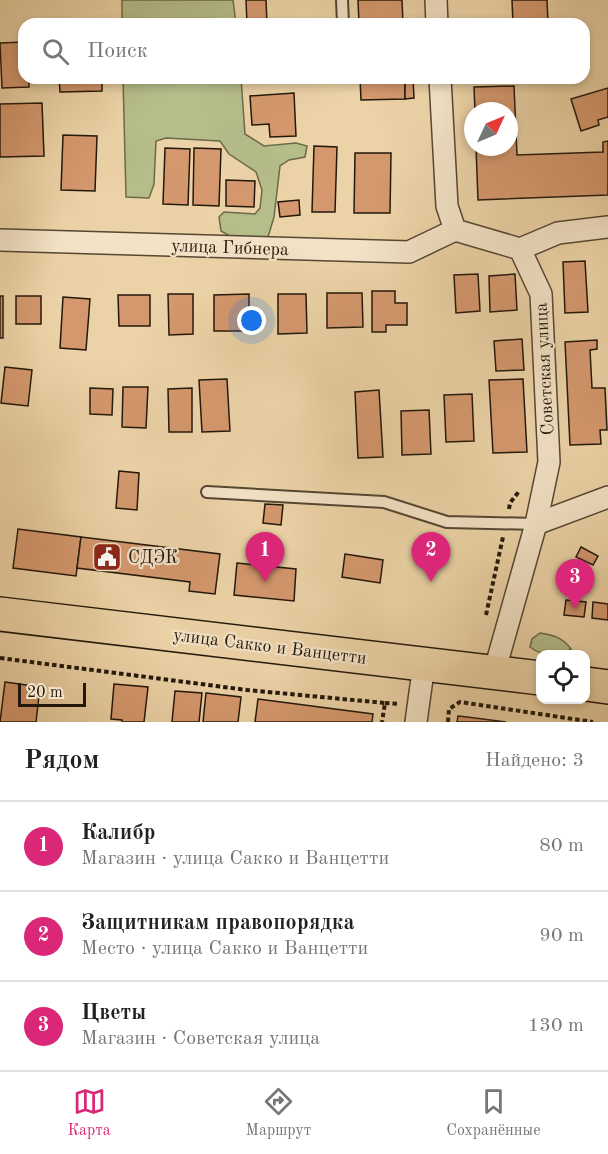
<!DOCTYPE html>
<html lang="ru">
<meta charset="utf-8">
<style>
body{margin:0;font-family:"Old Standard TT",serif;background:#f2f2f2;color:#222}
.controls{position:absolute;right:18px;bottom:18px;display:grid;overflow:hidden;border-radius:12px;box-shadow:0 3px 9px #0003}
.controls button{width:54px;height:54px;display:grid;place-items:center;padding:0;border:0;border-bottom:2px solid #e0e0e0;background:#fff;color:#222;font:30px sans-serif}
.compass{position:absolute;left:464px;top:102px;width:54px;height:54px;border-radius:50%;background:#fff;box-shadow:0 3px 9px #0003;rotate:46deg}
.scale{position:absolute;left:18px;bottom:15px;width:68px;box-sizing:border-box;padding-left:6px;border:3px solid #23180b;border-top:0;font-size:16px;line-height:21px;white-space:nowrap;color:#23180b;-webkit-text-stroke:4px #f3e2c6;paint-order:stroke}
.you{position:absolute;left:252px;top:321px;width:21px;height:21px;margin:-15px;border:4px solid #fff;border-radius:50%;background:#1a73e8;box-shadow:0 0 0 9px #1a73e833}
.badge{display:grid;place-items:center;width:39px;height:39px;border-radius:50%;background:#db2777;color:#fff;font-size:20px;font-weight:700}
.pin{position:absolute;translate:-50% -50px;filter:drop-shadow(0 2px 3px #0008)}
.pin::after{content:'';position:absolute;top:32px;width:21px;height:18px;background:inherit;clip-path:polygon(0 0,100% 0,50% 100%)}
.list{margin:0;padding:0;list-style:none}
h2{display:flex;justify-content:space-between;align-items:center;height:78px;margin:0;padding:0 24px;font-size:26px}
h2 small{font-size:20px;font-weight:400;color:#767676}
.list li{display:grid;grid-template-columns:39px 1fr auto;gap:18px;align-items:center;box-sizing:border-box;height:90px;padding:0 24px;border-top:2px solid #e0e0e0}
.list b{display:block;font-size:22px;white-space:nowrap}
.list p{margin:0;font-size:20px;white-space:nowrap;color:#767676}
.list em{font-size:20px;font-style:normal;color:#767676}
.icon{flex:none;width:33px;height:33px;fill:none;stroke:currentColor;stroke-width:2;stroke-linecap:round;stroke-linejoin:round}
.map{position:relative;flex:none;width:608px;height:722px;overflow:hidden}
.search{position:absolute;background:#fff;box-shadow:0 3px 9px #0003;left:18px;right:18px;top:18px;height:66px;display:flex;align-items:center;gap:15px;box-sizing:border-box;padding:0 21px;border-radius:18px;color:#767676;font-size:22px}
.sheet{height:348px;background:#fff}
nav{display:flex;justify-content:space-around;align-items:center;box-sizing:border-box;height:84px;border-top:2px solid #e0e0e0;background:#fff;font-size:16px;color:#767676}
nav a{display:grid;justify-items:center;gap:3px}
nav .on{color:#db2777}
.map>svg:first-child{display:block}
</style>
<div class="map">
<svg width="608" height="722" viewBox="0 0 608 722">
<rect width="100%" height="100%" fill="#ecd3a7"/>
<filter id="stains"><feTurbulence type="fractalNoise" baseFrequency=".00333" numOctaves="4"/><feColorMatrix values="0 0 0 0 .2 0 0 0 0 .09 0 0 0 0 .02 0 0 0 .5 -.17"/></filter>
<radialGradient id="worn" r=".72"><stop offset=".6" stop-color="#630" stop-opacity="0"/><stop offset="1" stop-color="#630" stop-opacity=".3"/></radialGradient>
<g fill="#b5bd89" stroke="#6c6a4a" stroke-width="1.5">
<polygon points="122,0 233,0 236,24 122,24"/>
<polygon points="123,78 241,78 245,134 264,146 296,143 307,146 305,157 289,160 280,166 274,217 268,237 235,239 221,231 219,217 224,212 255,214 260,208 262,190 256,172 229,154 220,141 166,138 156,141 154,184 149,198 126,197"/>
<path d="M540,633C554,635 563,638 571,649C557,658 542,656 530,647L532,639Z"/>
</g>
<g fill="#d5986e" stroke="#23180b" stroke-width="1.5">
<polygon points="246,0 266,0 267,24 247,24"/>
<polygon points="358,0 402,0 403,24 359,24"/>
<polygon points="512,0 547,0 548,24 513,24"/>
<polygon points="24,42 24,78 29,78 29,87 2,88 0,43"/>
<polygon points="59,78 102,78 102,91 60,92"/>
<polygon points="360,78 405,78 405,99 361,100"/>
<polygon points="405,78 413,78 414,98 405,99"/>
<polygon points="514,86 517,155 603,152 603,142 608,141 608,195 478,200 476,147 509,147 509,111 475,111 474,87"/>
<polygon points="608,88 608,117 598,120 599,125 581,131 571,99"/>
<polygon points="294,93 296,136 270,137 269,124 252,125 250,96"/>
<polygon points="42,103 44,156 0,157 0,104"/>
<polygon points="63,135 97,136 95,191 61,190"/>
<polygon points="314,146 337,147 335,212 312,212"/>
<polygon points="165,148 190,149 188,205 163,204"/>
<polygon points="194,148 221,149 219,206 193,205"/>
<polygon points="355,153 391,153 390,213 354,213"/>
<polygon points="226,180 255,181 254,207 226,206"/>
<polygon points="299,200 300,215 280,217 278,202"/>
<polygon points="585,261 588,312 565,313 563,262"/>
<polygon points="478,274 480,311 456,313 454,275"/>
<polygon points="515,274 517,310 490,312 489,276"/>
<polygon points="372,291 395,291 395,303 407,303 407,325 386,325 386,332 372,332"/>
<polygon points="327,293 362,293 363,327 327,328"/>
<polygon points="168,294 193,294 193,334 169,335"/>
<polygon points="249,294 249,331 214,331 214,295"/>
<polygon points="278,294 306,294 307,333 278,334"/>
<polygon points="118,295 150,295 150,326 119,326"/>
<rect x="0" y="296" width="3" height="42"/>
<rect x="16" y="296" width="25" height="28"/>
<polygon points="63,297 90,299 86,350 60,348"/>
<polygon points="522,339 524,370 496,371 494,341"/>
<polygon points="597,340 597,349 590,350 592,388 605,388 607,430 600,430 601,444 570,445 565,342"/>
<polygon points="5,367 32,370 28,406 1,403"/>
<polygon points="227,379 230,431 202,432 199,380"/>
<polygon points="523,379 527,452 493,453 489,380"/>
<polygon points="123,387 148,387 146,428 122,427"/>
<polygon points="90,388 113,389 112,415 90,414"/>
<polygon points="192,388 192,432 169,432 168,389"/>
<polygon points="379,390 383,457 358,458 355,392"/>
<polygon points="472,394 474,441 446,442 444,395"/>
<polygon points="429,410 431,454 402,455 401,411"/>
<polygon points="119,471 139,473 137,510 116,508"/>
<polygon points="265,504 283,505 281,525 263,523"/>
<polygon points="18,529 81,537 76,576 13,568"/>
<polygon points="81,537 220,554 215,594 189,591 190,582 77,568"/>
<polygon points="581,547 598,556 593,565 576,557"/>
<polygon points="345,554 383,560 380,583 342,577"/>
<polygon points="237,563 296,569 294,601 234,595"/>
<polygon points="566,600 586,602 584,617 564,615"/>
<polygon points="593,602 608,604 608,620 592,618"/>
<polygon points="5,682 40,687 36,722 0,722"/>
<polygon points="114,684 148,687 144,722 122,722 122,720 111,719"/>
<polygon points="175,691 202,693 199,722 172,722"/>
<polygon points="206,693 241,697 238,722 203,722"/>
<polygon points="258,699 373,714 372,722 255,722"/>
<polygon points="458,716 467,717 506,722 457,722"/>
</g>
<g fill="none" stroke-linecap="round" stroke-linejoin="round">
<g stroke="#554732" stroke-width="14">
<g id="service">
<polyline points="342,0 343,24"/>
<polyline points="207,492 384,502 447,522 536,524"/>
</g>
</g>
<g stroke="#554732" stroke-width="24">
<g id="minor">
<polyline points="436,0 437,24"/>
<polyline points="440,78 447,206 455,230 520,249 541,294 549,462 536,524 494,673"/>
<polyline points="0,240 409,252 455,230"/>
<polyline points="520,249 558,233 608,227"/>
<polyline points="536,524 608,497"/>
<polyline points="416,722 424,664"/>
</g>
</g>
<g stroke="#23180b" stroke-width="36">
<g id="primary">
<polyline points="0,614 540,678"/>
<polyline points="586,684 608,687"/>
</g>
</g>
<g stroke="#23180b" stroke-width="4" stroke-dasharray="4.5 3" stroke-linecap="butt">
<polyline points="509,509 510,503 520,490"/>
<polyline points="486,615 503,537"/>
<polyline points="0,658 247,690 385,703 382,722"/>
<polyline points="385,703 399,704"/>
<polyline points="448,722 449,709 460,702 593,722"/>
</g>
<use href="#service" stroke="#f3e2c6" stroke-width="10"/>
<use href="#minor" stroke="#f3e2c6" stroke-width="21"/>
<use href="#primary" stroke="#ecd3a7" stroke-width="33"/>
</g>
<defs>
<g id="civic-square" transform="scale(1.5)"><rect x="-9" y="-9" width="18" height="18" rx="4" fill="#8f2418" stroke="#f3e2c6"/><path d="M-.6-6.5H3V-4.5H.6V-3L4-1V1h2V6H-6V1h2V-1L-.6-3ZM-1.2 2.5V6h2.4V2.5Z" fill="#fff"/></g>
</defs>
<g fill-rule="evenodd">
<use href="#civic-square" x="107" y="557"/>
</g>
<g text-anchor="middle" stroke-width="4.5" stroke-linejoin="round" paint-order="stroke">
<g font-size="18" fill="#23180b" stroke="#f3e2c6">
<text transform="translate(230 247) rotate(2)" y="6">улица Гибнера</text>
<text transform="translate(544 369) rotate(-93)" y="6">Советская улица</text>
<text transform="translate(270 646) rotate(7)" y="6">улица Сакко и Ванцетти</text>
</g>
<g font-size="18" fill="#23180b" stroke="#f3e2c6" text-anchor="start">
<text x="128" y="563">СДЭК</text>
</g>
</g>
<rect width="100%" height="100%" filter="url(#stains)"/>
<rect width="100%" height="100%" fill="url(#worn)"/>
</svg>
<div class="controls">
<button><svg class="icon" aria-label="locate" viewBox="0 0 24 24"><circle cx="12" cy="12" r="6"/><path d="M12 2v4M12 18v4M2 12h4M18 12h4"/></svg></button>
</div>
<svg class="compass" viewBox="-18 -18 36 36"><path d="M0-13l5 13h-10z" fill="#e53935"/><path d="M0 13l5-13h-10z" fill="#767676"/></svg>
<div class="scale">20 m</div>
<div class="you"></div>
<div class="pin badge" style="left:265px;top:582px">1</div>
<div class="pin badge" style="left:431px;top:582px">2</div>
<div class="pin badge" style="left:575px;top:609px">3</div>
<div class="search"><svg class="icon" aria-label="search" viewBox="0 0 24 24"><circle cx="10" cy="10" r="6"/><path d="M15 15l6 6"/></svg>Поиск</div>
</div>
<section class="sheet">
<h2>Рядом<small>Найдено: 3</small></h2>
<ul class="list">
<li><span class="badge">1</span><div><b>Калибр</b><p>Магазин · улица Сакко и Ванцетти</p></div><em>80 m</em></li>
<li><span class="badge">2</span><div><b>Защитникам правопорядка</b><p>Место · улица Сакко и Ванцетти</p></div><em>90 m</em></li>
<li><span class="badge">3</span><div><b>Цветы</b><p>Магазин · Советская улица</p></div><em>130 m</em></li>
</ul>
</section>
<nav>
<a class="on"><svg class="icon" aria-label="map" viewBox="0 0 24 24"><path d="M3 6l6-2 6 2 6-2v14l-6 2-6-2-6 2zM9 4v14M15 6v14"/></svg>Карта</a>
<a><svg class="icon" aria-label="directions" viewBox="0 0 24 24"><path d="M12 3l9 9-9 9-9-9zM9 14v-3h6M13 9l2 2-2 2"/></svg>Маршрут</a>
<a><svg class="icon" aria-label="saved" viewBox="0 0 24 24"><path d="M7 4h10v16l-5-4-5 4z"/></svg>Сохранённые</a>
</nav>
